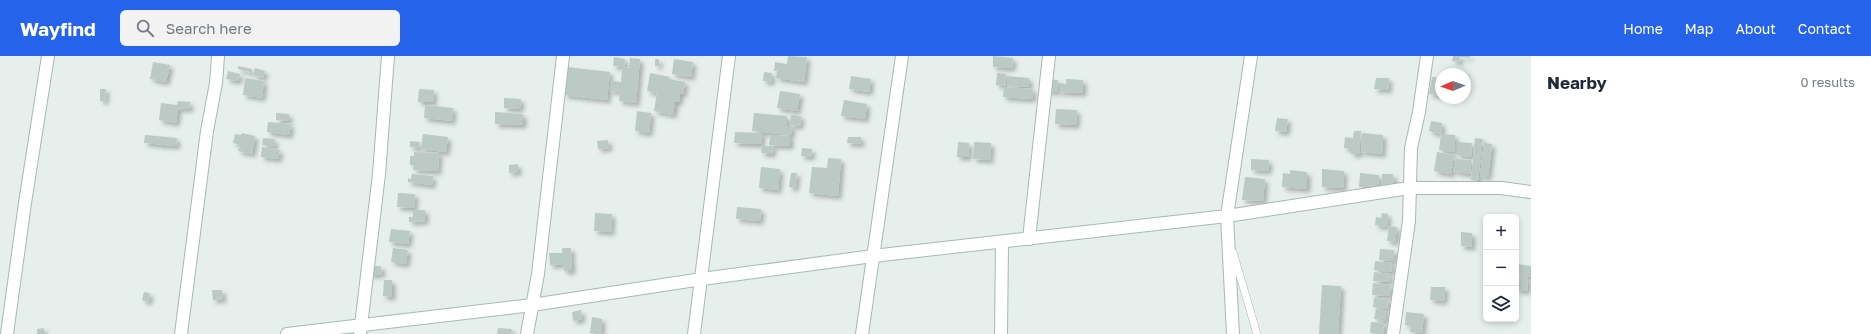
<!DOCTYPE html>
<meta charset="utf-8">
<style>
body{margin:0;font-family:"Golos Text",sans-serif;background:#f2f2f3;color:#1f2937}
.controls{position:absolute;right:12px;bottom:12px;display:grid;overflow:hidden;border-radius:6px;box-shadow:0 2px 6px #0003}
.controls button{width:36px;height:36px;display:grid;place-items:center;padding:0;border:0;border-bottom:1px solid #e0e1e3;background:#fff;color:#1f2937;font:20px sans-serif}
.compass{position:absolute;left:1435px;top:12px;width:36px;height:36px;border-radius:50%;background:#fff;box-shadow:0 2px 6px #0003;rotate:268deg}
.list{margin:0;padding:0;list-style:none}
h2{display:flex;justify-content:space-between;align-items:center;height:52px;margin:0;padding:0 16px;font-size:17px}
h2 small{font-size:13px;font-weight:400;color:#747a83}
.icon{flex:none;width:22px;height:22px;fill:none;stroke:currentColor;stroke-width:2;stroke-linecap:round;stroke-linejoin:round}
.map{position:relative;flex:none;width:1531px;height:278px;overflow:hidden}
header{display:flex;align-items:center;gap:24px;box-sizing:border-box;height:56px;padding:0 20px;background:#2563eb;color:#fff}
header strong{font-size:19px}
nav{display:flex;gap:22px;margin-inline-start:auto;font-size:14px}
.search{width:280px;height:36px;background:#f2f2f3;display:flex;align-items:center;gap:10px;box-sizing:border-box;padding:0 14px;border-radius:6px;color:#747a83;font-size:15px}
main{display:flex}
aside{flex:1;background:#fff}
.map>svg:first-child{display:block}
</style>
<header>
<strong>Wayfind</strong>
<div class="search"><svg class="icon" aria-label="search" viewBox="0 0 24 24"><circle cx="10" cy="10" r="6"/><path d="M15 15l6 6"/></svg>Search here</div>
<nav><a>Home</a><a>Map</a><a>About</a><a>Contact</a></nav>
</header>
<main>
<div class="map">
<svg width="1531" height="278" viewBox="0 0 1531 278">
<defs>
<filter id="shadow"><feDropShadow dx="3.5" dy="3.5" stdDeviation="2" flood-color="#0004"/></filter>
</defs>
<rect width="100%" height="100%" fill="#e6efeb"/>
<g fill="#bbcac4" filter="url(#shadow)">
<polygon points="788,0 807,1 804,26 776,22 777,15 774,15 775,6 787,8"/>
<polygon points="993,0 1013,2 1012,12 993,11"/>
<polygon points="1453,0 1470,0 1470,2 1460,1 1459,6 1452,5"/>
<polygon points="614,1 625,3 624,11 613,10"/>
<polygon points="630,2 640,3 636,47 619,45 620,36 610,35 612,25 621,26 622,11 629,12"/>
<rect x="655" y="3" width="4" height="7"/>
<polygon points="674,3 693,6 691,21 672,18"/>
<polygon points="153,6 170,9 166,26 150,23"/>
<polygon points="238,10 252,13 252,17 238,13"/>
<polygon points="567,11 610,16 607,44 564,39"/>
<polygon points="255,12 265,15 263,22 253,19"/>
<polygon points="228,15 240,18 238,25 226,23"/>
<polygon points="764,16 772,17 771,26 763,25"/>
<polygon points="650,17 670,21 669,23 685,26 683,38 680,37 679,46 675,46 673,59 654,55 657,37 647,35"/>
<polygon points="997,17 1006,18 1005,30 996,29"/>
<polygon points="851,20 871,23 869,36 849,33"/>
<polygon points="1007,20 1029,22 1029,31 1007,30"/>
<polygon points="1432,21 1441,22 1441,40 1429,38"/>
<polygon points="245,22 264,25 262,42 243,39"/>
<polygon points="1376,22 1389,22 1388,34 1374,33"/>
<polygon points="1047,23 1058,24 1057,36 1046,35"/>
<polygon points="1066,23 1083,24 1083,37 1059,36 1059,27 1066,28"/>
<polygon points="1004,31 1033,33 1032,43 1003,41"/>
<polygon points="100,33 106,33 105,45 100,45"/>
<polygon points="419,33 434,34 433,46 418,46"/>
<polygon points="780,35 800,38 797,55 777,52"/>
<polygon points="504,42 521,43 520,53 504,52"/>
<polygon points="844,44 867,48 865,63 841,60"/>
<polygon points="178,45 190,46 189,53 178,52 176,67 159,64 161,47 177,49"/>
<polygon points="425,49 453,52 452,65 424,62"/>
<polygon points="1056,53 1077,54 1076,69 1055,68"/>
<polygon points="637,55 651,57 649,77 635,75"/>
<polygon points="495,56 523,58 523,69 495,68"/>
<polygon points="276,57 289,58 289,65 276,64"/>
<polygon points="754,57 787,60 787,70 792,70 791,79 752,75"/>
<polygon points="791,59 801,60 800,70 790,69"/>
<polygon points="1277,62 1288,63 1286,76 1275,75"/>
<polygon points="1431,65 1442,67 1441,78 1429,75"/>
<polygon points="268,66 291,68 289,79 267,76"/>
<polygon points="1354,75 1361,75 1359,98 1351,98 1351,93 1344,92 1345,81 1353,82"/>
<polygon points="735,76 762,77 761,88 734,87"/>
<polygon points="242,77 255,80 252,98 238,95 240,89 233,87 235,78 241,79"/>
<polygon points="1362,77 1383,79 1382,98 1361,96"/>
<polygon points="423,78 448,81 446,96 421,93"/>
<polygon points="1441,78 1455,79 1454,96 1439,94"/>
<polygon points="145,79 177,82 176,90 144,87"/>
<polygon points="770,79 790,80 790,90 769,89"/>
<polygon points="848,81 861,81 861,88 847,87"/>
<polygon points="263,82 275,83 274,91 262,89"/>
<polygon points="1475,82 1483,83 1478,124 1471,124"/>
<polygon points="608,84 609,92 598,93 597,85"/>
<polygon points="410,85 420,86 419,92 410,91"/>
<polygon points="958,86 969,87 968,101 957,101"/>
<polygon points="974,86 991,87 990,104 973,103"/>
<polygon points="1457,86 1472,87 1471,101 1457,99"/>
<polygon points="1484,87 1492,88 1488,121 1480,120"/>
<polygon points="762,90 773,90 772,98 761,97"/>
<polygon points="262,91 280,94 278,103 261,101"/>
<polygon points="802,92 812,93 811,101 801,100"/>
<polygon points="414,96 439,97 438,115 413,114 414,109 410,109 410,100 414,100"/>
<polygon points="1437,96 1454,99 1451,118 1434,115"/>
<polygon points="828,102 841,103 838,140 809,137 812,111 827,112"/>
<polygon points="1251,103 1269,104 1268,115 1251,114"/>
<polygon points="1456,103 1471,104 1470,118 1453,115"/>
<polygon points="518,108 518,116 509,117 509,109"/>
<polygon points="761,111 780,113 778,134 759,132"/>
<polygon points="1322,113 1344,115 1343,132 1322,131"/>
<polygon points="1290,114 1307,116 1307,133 1282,131 1283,117 1290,118"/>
<polygon points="791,117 797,117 795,132 789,131"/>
<polygon points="1360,117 1379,119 1378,131 1359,131"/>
<polygon points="412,118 433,120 432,129 408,126 408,122 411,123"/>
<polygon points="1382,118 1393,118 1394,129 1382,129"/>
<polygon points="1245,121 1265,123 1263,145 1242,144"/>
<polygon points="398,137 415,138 414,152 397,151"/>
<polygon points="737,151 761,153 760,165 736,163"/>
<polygon points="413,154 425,154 425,165 409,166 409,161 413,161"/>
<polygon points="595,157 612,158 611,176 594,175"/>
<polygon points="1382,157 1388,158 1387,171 1375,169 1376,161 1381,162"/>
<polygon points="1389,170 1397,171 1395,186 1387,185"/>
<polygon points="391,173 410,175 408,188 389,186"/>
<polygon points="1461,176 1472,177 1472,191 1461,190"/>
<polygon points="393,192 408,194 406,208 391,206"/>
<polygon points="562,192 571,192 572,215 564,215 563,208 550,209 549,197 562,197"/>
<polygon points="1380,193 1394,194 1393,205 1379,204"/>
<polygon points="1375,205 1392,207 1391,216 1374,214"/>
<polygon points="1516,208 1531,210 1531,221 1516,219"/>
<polygon points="369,210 381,210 382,218 369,219"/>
<polygon points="1374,216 1390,218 1389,226 1373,225"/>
<polygon points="1516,221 1528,222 1527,235 1516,234"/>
<polygon points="384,224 392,224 392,241 383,240"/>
<polygon points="1373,227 1390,229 1389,240 1372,239"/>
<polygon points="1322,229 1341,230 1338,278 1319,278"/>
<polygon points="1431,231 1445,231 1444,245 1430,244"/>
<polygon points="212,234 222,234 223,243 213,244"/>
<polygon points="144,236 150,237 148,246 142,244"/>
<polygon points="1374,242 1388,243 1387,253 1373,251"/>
<polygon points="1376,253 1386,255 1385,265 1374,263"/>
<polygon points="581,254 582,263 573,265 572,256"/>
<polygon points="1406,256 1424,258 1422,277 1410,276 1411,270 1405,269"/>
<polygon points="592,261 602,263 601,278 590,277"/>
<polygon points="1371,266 1384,267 1383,278 1370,277"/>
<polygon points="44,272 44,278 37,278 37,273"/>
<polygon points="498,272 512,273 511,278 497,278"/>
</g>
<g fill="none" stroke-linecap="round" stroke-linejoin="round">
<g stroke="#a8b8b2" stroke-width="8">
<polyline id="lane" points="1233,196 1257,278"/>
</g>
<g stroke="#a8b8b2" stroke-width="14">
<g id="street">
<polyline points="1029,183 1049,0"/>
<polyline points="7,278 25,147 48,0"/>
<polyline points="181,278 207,75 216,27 218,0"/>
<polyline points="360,278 379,118 388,0"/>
<polyline points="527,278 538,218 563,0"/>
<polyline points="694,278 729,0"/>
<polyline points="862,278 902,0"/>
<polyline points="1001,278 1002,187"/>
<polyline points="1233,278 1227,160 1251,0"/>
<polyline points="1393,278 1409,165 1411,92 1419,56 1427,0"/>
</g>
</g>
<g stroke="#a4bbb3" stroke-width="14">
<polyline id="secondary" points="287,278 532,249 702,223 873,200 1227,160 1409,132 1501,132 1531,136"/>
</g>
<use href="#lane" stroke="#fff" stroke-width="7"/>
<use href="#street" stroke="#fff" stroke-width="12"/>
<use href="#secondary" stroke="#fff" stroke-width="12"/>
</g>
</svg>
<div class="controls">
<button>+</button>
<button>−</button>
<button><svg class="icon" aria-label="layers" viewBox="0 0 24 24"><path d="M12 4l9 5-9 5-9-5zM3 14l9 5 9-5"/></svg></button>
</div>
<svg class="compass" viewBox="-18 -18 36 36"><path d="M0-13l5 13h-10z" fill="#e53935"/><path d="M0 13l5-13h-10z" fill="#747a83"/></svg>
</div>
<aside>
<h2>Nearby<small>0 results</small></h2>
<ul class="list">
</ul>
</aside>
</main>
